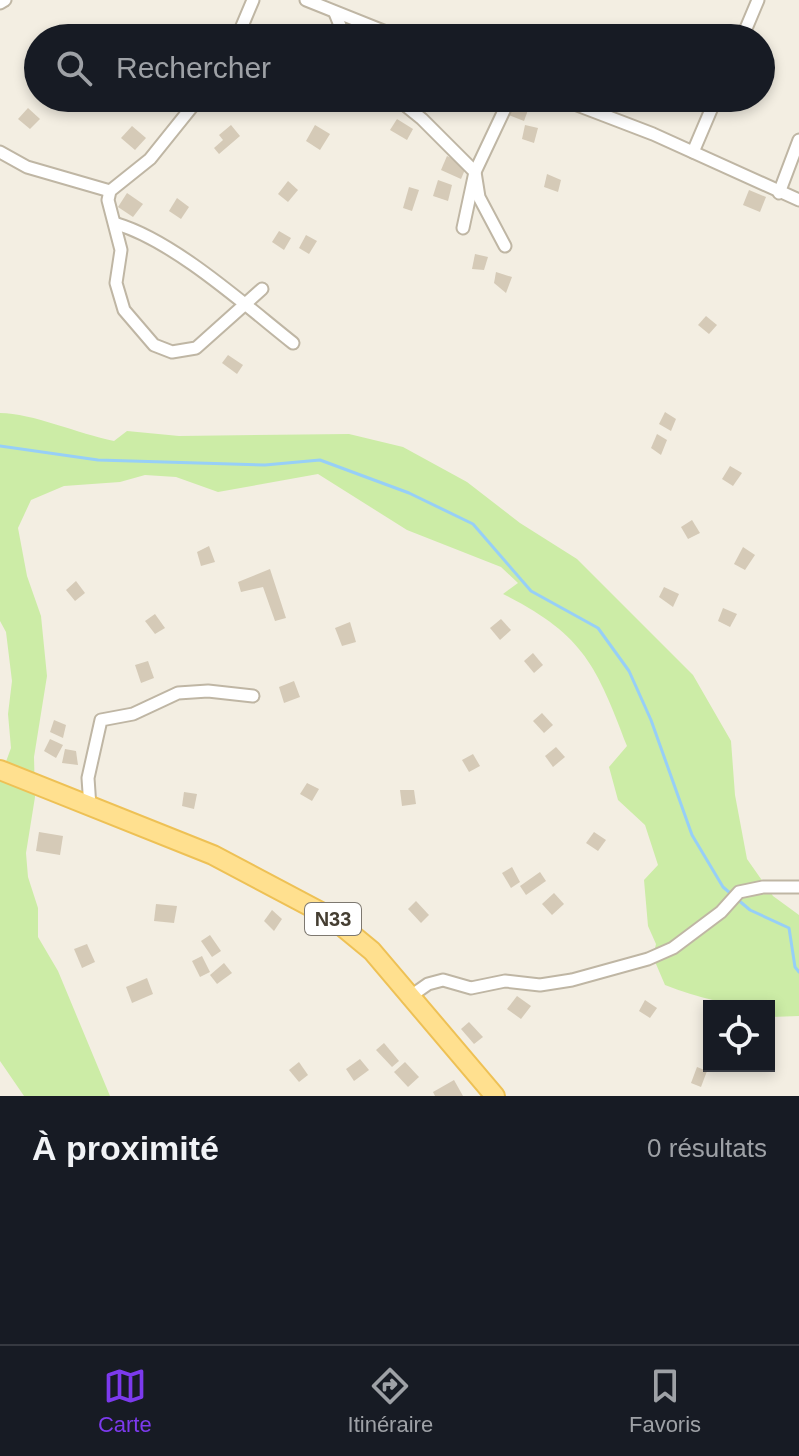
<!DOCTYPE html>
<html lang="fr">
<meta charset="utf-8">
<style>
body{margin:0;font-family:Helvetica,sans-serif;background:#20242c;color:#f1f3f6}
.controls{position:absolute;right:24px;bottom:24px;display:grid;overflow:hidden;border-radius:0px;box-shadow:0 4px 12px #0003}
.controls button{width:72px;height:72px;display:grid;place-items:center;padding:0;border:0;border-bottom:2px solid #363941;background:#171b24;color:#f1f3f6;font:40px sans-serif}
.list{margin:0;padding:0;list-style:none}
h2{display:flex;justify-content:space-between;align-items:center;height:104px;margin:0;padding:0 32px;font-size:34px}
h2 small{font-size:26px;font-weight:400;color:#9ea1a6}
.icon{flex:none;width:44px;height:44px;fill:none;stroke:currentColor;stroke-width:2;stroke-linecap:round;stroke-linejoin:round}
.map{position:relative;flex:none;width:799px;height:1096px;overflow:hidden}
.search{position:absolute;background:#171b24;box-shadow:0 4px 12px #0003;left:24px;right:24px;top:24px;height:88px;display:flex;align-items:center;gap:20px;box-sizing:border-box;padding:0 28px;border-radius:44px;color:#9ea1a6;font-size:30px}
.sheet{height:248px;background:#171b24}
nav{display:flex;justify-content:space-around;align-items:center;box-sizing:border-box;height:112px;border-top:2px solid #363941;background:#171b24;font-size:22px;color:#9ea1a6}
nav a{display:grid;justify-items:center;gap:4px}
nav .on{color:#7c3aed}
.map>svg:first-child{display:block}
</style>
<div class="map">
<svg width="799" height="1096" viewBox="0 0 799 1096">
<rect width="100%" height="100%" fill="#f3eee2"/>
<path fill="#cceca6" d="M0,413C32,413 79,434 114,441L127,431L179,436L349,434L403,447L467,482L520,523L577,559L693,675L731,741L735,795L747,859L773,896L799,915V1016L771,1017L769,1006C730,1006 701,999 665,985L653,957L656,944L648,926L644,880L658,865L645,825L618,800L609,767L627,746C596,665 584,635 503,594L518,583L501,567L407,530L318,474L218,492L176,477L145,475L120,482L64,486L31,500L18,528L27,576L41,616L47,676L34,757L35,797L26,853L28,877L38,908V937L58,971L110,1096H24L0,1061V778L11,748L8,714L12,681L6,632L0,621Z"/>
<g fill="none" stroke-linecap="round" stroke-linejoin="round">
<polyline stroke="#97cff7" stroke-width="3" points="0,446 98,460 265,465 320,460 409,493 473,524 531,591 598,628 629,671 651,720 692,835 723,887 750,910 789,928 795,967 799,972"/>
</g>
<g fill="#d5cab7">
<polygon points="510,103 528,110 524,121 506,114"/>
<polygon points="28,108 40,119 30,129 18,119"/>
<polygon points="397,119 413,129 407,140 390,130"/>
<polygon points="231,125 240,136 219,154 214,148 223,140 219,135"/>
<polygon points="315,125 330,134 320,150 306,141"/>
<polygon points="525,125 538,128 534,143 522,139"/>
<polygon points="132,126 146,138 135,150 121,138"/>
<polygon points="447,156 467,165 461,179 441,170"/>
<polygon points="547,174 561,180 558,192 544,187"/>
<polygon points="438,180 452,185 448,201 433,196"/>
<polygon points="288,181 298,190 288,202 278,194"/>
<polygon points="409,187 419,190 412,211 403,208"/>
<polygon points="749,190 766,197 760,212 743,205"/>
<polygon points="127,193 143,204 133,217 118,207"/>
<polygon points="177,198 189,207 181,219 169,211"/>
<polygon points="279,231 291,238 284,250 272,242"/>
<polygon points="306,235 317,241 309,254 299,248"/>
<polygon points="475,254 488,257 484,270 472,269"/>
<polygon points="496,272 512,277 506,293 494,283"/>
<polygon points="706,316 717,325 709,334 698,325"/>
<polygon points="228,355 243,365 237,374 222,363"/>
<polygon points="665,412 676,419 671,431 659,424"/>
<polygon points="657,434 667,440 661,455 651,448"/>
<polygon points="730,466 742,473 733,486 722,479"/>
<polygon points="692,520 700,533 688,539 681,527"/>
<polygon points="209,546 215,562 201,566 197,552"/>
<polygon points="743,547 755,555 745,570 734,564"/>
<polygon points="270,569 286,618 275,621 263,587 241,592 238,582"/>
<polygon points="76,581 85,593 75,601 66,590"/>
<polygon points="664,587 679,594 673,607 659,597"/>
<polygon points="723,608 737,614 730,627 718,621"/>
<polygon points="155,614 165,628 155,634 145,621"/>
<polygon points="501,619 511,630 500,640 490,628"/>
<polygon points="350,622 356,642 342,646 335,628"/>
<polygon points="533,653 543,665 534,673 524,661"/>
<polygon points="148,661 154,678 141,683 135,665"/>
<polygon points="294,681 300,697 284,703 279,687"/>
<polygon points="542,713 553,725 544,733 533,721"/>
<polygon points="54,720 66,725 63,738 50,732"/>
<polygon points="50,739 63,745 56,758 44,751"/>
<polygon points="556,747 565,757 553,767 545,756"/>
<polygon points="65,749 76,751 78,765 62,763"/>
<polygon points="473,754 480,766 469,772 462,760"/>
<polygon points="307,783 319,789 312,801 300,794"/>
<polygon points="400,790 414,790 416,804 402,806"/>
<polygon points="184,792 197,794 194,809 182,806"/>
<polygon points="39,832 63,836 60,855 36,851"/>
<polygon points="594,832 606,840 598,851 586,843"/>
<polygon points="512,867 520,882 511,888 502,873"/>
<polygon points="540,872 546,881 526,895 520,886"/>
<polygon points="554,893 564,904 552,915 542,904"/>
<polygon points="416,901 429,915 421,923 408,909"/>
<polygon points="156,904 177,906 174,923 154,921"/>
<polygon points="272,910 282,919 274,931 264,921"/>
<polygon points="210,935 221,951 212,957 201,941"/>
<polygon points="87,944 95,962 82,968 74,949"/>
<polygon points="202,956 210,972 200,977 192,961"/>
<polygon points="224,963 232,973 217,984 210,975"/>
<polygon points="147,978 153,994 132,1003 126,987"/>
<polygon points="517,996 531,1006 521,1019 507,1009"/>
<polygon points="645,1000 657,1008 650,1018 639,1011"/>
<polygon points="469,1022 483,1037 474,1044 461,1029"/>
<polygon points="384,1043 399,1061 392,1067 376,1050"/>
<polygon points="360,1059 369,1070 354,1081 346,1069"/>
<polygon points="299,1062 308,1075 299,1082 289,1070"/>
<polygon points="405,1062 419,1077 408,1087 394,1072"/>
<polygon points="697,1067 707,1071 701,1087 691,1083"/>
<polygon points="454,1080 463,1096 435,1096 433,1092"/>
</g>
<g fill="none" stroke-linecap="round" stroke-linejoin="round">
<g stroke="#bfb6a4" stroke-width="15">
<g id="street">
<polyline points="306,0 401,38"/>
<polyline points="0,3 5,0"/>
<polyline points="335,13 345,38"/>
<polyline points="237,38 253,0"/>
<polyline points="742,38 758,0"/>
<polyline points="199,98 150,159 110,191 108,200 121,250 116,283 124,310 154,345 172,352 196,348 262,289"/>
<polyline points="396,98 422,119 475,172 479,197 505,246"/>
<polyline points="559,98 653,134 799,200"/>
<polyline points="0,152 27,167 110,191"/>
<polyline points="693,152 716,98"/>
<polyline points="779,193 799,140"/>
<path d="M117,224C174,241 245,305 293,343"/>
<polyline points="463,228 475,172 510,98"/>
<polyline points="90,807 88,778 101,720 133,714 178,693 208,691 253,696"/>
<polyline points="408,998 428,984 443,980 471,988 505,981 540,985 572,980 648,959 673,948 721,912 739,892 763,887 799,887"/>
</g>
</g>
<g stroke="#eec155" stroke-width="22">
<polyline id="primary" points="0,770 213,855 332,918 372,951 495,1096"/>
</g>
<use href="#street" stroke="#fff" stroke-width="11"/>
<use href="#primary" stroke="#ffe08f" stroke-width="18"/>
</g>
<g text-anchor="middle" stroke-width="7" stroke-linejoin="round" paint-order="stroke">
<rect fill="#fff" stroke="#7d7870" stroke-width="2" x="305" y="903" width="56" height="32" rx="6"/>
<g font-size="20" font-weight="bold" fill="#453e32">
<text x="333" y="926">N33</text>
</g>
</g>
</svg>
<div class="controls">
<button><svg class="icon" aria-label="locate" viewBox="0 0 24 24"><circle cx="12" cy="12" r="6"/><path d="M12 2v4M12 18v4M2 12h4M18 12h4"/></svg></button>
</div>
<div class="search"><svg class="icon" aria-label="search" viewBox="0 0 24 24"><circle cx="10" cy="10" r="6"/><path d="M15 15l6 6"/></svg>Rechercher</div>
</div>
<section class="sheet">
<h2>À proximité<small>0 résultats</small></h2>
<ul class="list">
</ul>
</section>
<nav>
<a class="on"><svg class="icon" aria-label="map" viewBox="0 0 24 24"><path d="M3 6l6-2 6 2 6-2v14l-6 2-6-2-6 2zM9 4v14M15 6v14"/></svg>Carte</a>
<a><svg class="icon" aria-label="directions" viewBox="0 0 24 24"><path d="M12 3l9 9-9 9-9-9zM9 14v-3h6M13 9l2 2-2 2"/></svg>Itinéraire</a>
<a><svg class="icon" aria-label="saved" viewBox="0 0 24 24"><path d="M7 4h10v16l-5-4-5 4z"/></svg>Favoris</a>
</nav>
